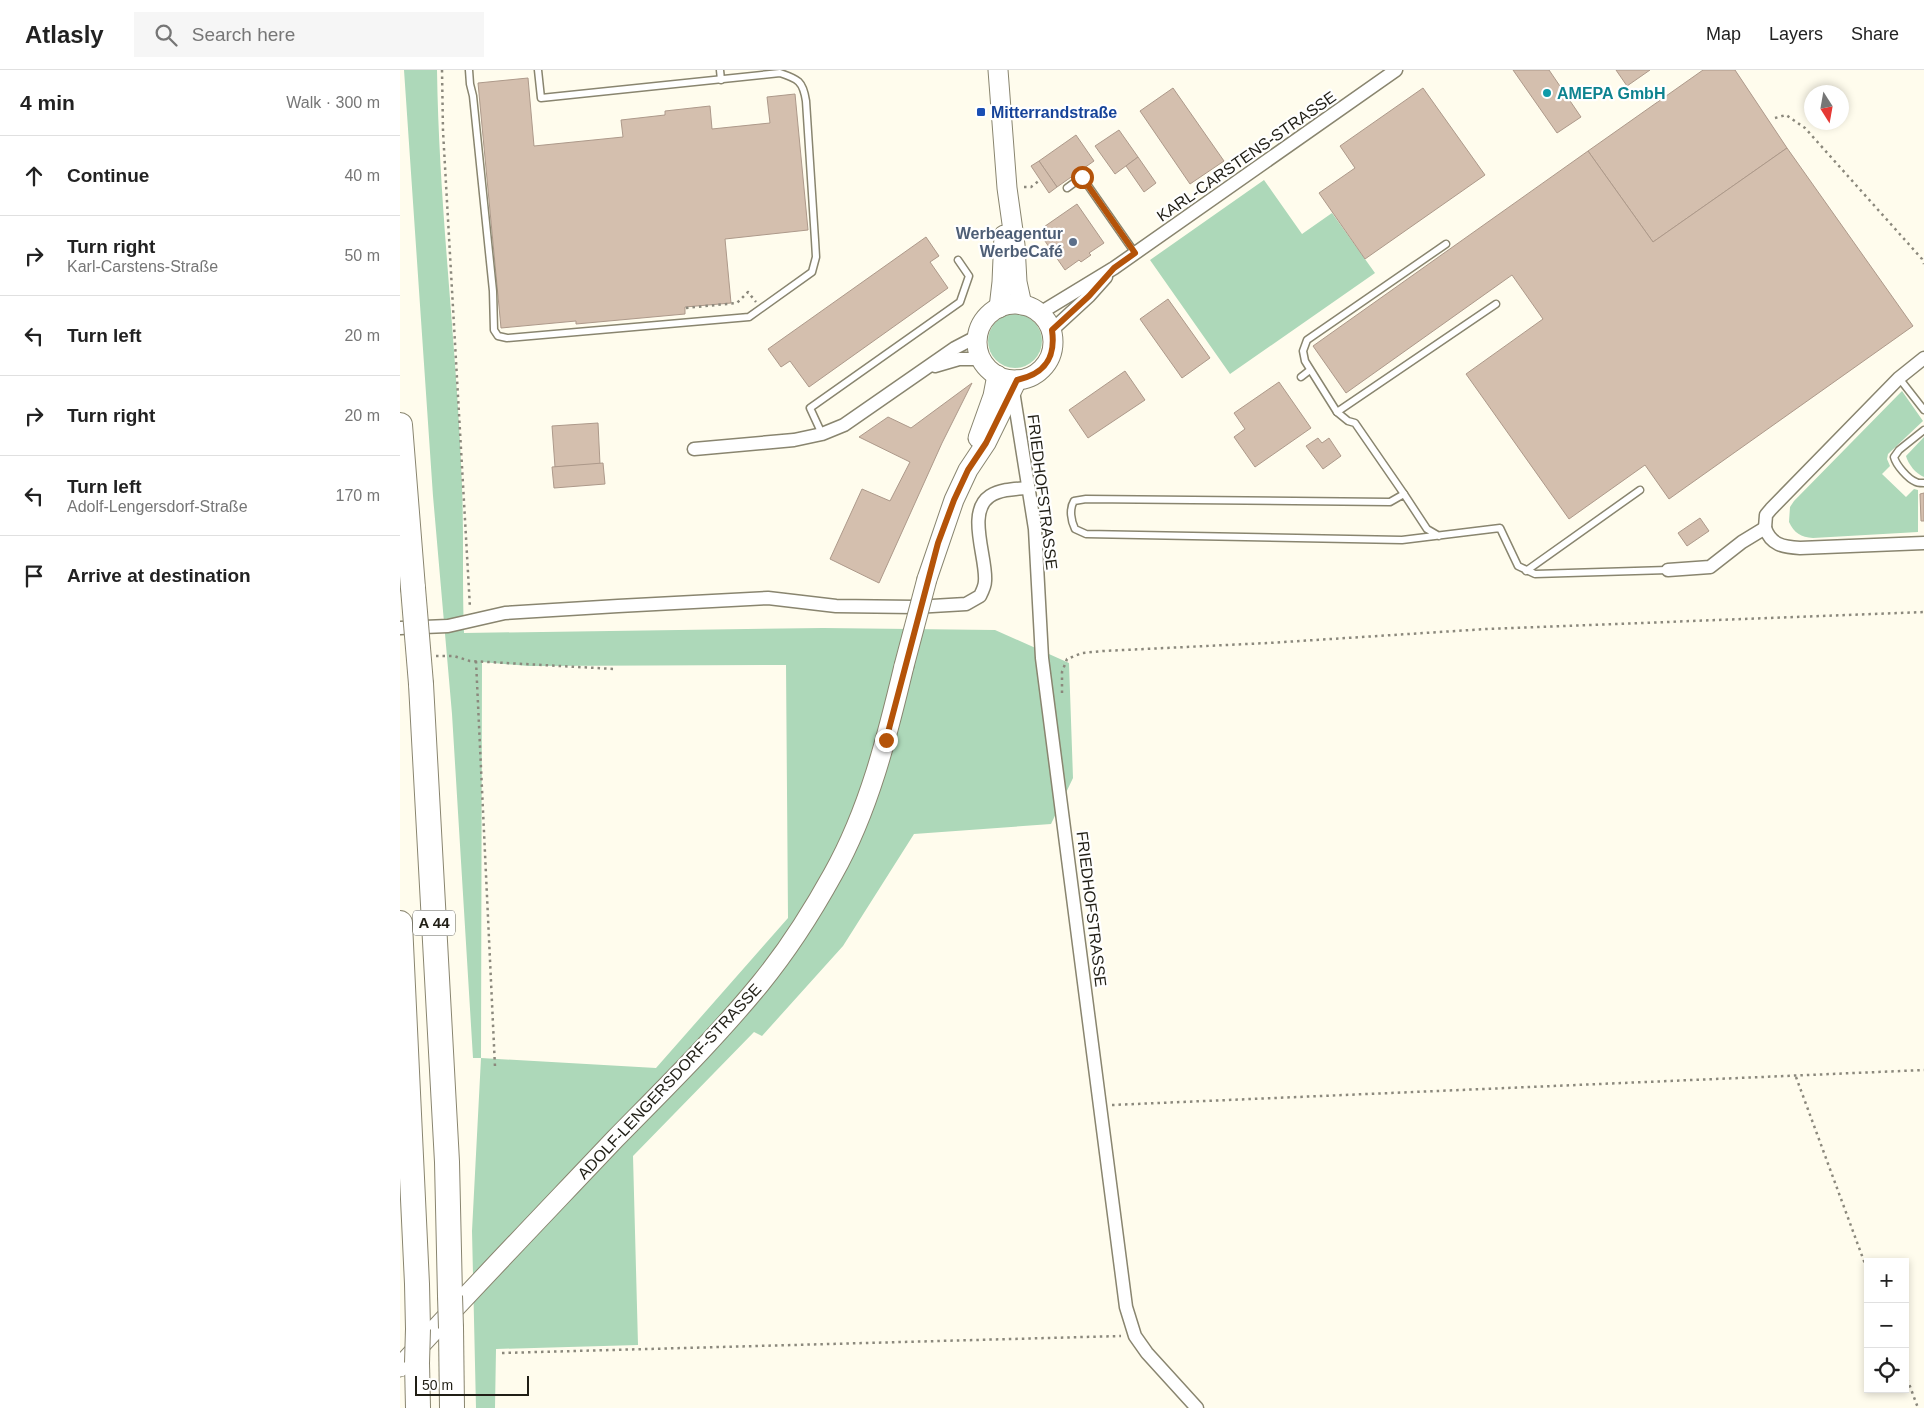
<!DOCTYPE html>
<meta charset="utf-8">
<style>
body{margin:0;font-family:Arial,sans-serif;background:#f6f6f6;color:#222}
.controls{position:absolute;right:15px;bottom:15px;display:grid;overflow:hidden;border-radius:0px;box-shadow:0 2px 8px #0003}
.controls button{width:45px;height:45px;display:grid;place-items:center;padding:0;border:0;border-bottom:1px solid #e0e0e0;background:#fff;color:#222;font:25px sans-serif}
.compass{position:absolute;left:1404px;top:15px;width:45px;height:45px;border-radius:50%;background:#fff;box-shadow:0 2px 8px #0003;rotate:169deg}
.scale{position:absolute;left:15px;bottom:12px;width:114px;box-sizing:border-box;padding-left:5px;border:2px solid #201e15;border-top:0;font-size:14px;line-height:18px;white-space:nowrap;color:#201e15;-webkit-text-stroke:4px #fff;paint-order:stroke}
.stop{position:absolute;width:15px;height:15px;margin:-11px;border:4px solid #b45309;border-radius:50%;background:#fff}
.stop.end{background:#b45309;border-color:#fff;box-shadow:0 1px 5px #0008}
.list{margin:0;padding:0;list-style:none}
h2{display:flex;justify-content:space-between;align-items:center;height:65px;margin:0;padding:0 20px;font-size:21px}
h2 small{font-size:16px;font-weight:400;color:#767676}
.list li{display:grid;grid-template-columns:32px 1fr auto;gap:15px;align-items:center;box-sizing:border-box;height:80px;padding:0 20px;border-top:1px solid #e0e0e0}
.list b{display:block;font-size:19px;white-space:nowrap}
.list p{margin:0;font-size:16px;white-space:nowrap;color:#767676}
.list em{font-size:16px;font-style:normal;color:#767676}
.icon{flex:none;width:28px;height:28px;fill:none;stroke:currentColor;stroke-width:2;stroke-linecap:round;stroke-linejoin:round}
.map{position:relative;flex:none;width:1524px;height:1338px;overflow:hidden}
header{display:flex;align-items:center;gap:30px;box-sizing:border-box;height:70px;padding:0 25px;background:#fff;border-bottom:1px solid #e0e0e0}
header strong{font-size:24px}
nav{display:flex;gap:28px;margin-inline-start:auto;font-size:18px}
.search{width:350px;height:45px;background:#f6f6f6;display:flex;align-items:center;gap:12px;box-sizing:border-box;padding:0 18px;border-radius:0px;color:#767676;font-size:19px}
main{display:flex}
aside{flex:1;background:#fff}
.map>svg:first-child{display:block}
</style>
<header>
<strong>Atlasly</strong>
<div class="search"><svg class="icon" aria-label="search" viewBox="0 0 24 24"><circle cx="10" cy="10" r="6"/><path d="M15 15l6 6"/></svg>Search here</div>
<nav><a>Map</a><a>Layers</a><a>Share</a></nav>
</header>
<main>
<aside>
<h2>4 min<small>Walk · 300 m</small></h2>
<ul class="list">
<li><svg class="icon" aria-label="ahead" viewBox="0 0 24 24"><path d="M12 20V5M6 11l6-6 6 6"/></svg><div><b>Continue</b></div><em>40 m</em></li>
<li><svg class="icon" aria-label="right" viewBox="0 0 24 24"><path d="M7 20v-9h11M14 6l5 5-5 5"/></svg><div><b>Turn right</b><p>Karl-Carstens-Straße</p></div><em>50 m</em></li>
<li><svg class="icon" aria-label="left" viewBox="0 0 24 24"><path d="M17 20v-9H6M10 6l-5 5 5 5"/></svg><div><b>Turn left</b></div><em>20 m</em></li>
<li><svg class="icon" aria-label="right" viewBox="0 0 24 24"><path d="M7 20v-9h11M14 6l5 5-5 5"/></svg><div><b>Turn right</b></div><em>20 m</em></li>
<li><svg class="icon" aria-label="left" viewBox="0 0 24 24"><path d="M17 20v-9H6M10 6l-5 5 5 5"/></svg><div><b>Turn left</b><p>Adolf-Lengersdorf-Straße</p></div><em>170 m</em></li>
<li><svg class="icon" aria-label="arrive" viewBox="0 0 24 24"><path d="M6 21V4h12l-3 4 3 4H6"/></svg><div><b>Arrive at destination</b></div></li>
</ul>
</aside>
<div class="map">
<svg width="1524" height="1338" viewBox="0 0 1524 1338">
<rect width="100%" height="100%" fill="#fffced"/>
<g fill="#add8b9" fill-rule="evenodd">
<path d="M4,0H37C39,139 57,277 62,415C64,465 62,514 64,563L423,558L595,560L669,593L673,708L651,754L514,764L443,876L362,966L354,962L233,1086L238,1275L96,1279L95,1338H76L72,1161L81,988H73L52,644L33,426ZM82,592L129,596L386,595L388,848L256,998L81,988Z"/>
<polygon points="864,110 902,164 932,143 975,203 830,304 750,190"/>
<circle cx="615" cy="271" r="27"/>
<path d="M1502,321L1523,351L1488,384L1487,389L1490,396L1482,404L1506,427L1514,419L1518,420V462L1413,468C1401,467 1394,463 1389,452L1390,437L1394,431Z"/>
<path d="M1524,367V407C1516,404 1508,394 1506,386Z"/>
</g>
<g fill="#d4bfae" stroke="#ad998a">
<polygon points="1113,0 1149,0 1181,47 1157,63"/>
<polygon points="1216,0 1250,0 1227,16"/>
<polygon points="1303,0 1335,0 1387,78 1253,172 1188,81"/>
<polygon points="128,8 134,76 223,67 221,50 265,45 265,41 310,36 312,59 370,53 367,27 395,24 408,160 325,169 331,233 285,237 285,244 176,254 176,251 101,258 78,13"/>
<polygon points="773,18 824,91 790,114 740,41"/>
<polygon points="1023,18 1085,105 965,189 919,123 955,98 940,76"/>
<polygon points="719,60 738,87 715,104 695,76"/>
<polygon points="676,65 694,91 657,117 639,91"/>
<polygon points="1387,78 1513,256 1269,429 1245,395 1169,449 1066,304 1143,249 1112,205 946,323 913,276 1188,81 1253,172"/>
<polygon points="738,87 756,113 744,122 726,96"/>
<polygon points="639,91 657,117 649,123 631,96"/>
<polygon points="677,134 704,173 689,183 691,185 681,192 679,190 665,200 638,161"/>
<polygon points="526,167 539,186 530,192 548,218 409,317 390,291 381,297 368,279"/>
<polygon points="768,229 810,288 782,308 740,249"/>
<polygon points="725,301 745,330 688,368 669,340"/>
<polygon points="879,312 911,358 855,397 834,367 845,359 834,343"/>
<polygon points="572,313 542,373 479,513 430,489 462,419 490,431 510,392 459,367 488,347 511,358"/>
<polygon points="198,353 200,394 155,397 152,356"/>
<polygon points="918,368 922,373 929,368 941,386 923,399 906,376"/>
<polygon points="203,393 205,414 154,418 152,397"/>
<polygon points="1524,423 1524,451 1521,451 1520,424"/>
<polygon points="1300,448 1309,461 1287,476 1278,463"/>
</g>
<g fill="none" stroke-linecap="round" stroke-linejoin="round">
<g stroke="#89856f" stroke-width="9">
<g id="lane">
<path d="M69,0L70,14L73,26L93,221L94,260L98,266L107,268L349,247L412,202L416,187L415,170L406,31C403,11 398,9 380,3L141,28L138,0"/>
<polyline points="320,0 321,10"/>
<polyline points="667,118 682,107 735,183"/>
<polyline points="901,307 910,300"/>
<polyline points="1499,308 1524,340"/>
<polyline points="937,342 905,291 903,281 907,270 1046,174"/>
<path d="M1524,360L1499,380L1494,387C1496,395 1508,409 1516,412C1517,413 1523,413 1524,413"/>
<polyline points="422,364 410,338 560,232 569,206 558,190"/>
<polyline points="1004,424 955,353 948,351 937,342 1096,234"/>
<path d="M1039,466L1027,459L1004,424L990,432L686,429L674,431C669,439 671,451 675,459L686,464L1002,470L1100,458L1118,496L1135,504L1268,500"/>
<polyline points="1126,501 1240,420"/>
</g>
</g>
<g stroke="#89856f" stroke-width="15">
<g id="street">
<polyline points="640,243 714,198 996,0"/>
<polyline points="652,260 689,226 706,207"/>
<polyline points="535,296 559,289 581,289"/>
<polyline points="613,321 635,459 642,588 726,1237 735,1266 747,1283 797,1338"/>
<polyline points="294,379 394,370 422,364 444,355 555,278 578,266"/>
<polyline points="1365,458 1366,445 1371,439 1499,308 1524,288"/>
<path d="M1268,500L1310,497L1342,472L1365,458C1371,475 1383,477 1400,478L1524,473"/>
<path d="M0,558L48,556L105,543L218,536L368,528L436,536L515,537L566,534L580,526C582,522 585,516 585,511C587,488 566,442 590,426C601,419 616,419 628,418"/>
</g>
</g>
<g stroke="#89856f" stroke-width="21">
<g id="secondary">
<polyline points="598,0 607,118 615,175 617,212 622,235"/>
<circle cx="615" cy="272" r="38"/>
<polyline points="599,238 602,212 604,165"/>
<polyline points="578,368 593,326 597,305"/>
<polyline points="527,509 554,430 568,400 586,373 617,310"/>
<path d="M0,1297C71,1220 143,1145 215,1069C264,1019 315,969 360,914C387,881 412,842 433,804C469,740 487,667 504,596"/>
</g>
</g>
<g stroke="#89856f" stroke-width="26">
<g id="highway">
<polyline points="0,355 13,518"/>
<polyline points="21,614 47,1092 50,1226"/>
<polyline points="0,853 17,1214 18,1259"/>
<polyline points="51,1258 52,1338"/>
<polyline points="17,1293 18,1338"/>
</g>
</g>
<g stroke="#8b887c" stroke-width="2.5" stroke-dasharray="2.5 4" stroke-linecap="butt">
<polyline points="42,0 43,61 70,538"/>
<polyline points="1375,48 1386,45 1405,58 1522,189 1524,194"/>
<polyline points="624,117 631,117 640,110"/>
<polyline points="286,238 337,233 348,222 356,232"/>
<polyline points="36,586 54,586 70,591 214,599"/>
<polyline points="76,591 95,997"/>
<polyline points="662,623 662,602 667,589 682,583 703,581 868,573 1086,559 1524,542"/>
<polyline points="1396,1007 1468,1202"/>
<polyline points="712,1035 1524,1000"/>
<polyline points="102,1283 721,1266"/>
<polyline points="1505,1303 1518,1338"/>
</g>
<use href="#lane" stroke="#fff" stroke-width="6"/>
<use href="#street" stroke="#fff" stroke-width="12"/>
<use href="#secondary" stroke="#fff" stroke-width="19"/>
<use href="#highway" stroke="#fff" stroke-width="24"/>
<g stroke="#89856f" stroke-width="21" stroke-linecap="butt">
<polyline id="secondary-bridge" points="504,596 527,509"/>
</g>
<g stroke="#89856f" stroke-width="26" stroke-linecap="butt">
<g id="highway-bridge">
<polyline points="13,518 21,614"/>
<polyline points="50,1226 51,1258"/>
<polyline points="17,1293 18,1259"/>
</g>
</g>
<use href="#secondary-bridge" stroke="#fff" stroke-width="19"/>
<use href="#highway-bridge" stroke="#fff" stroke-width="24"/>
</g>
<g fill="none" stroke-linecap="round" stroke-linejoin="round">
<path stroke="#b45309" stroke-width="6" d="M486,670L538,473L554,430L568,400L586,373L617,310C645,304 656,288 652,260L689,226L714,198L735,183L682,107"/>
</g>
<circle fill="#0f9aa8" stroke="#fff" stroke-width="2" cx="1147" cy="23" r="5"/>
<rect fill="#1a4fb4" stroke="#fff" stroke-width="2" x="576" y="37" width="10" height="10" rx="2.5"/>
<circle fill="#5c6f8a" stroke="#fff" stroke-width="2" cx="673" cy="172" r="5"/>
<g text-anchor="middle" stroke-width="4.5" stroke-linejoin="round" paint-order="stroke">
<rect fill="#fff" stroke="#63625b" stroke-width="1" x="13" y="840.5" width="42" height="25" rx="4"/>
<g font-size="15" font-weight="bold" fill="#201e15">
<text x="34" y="858">A 44</text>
</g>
<g font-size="16" font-weight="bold" fill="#0d838f" stroke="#fff" text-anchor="start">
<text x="1157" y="29">AMEPA GmbH</text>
</g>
<g font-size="16" font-weight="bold" fill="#164399" stroke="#fff" text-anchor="start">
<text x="591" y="48">Mitterrandstraße</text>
</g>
<g font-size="16" fill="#201e15" stroke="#fff">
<text transform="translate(846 86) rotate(-35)" y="6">KARL-CARSTENS-STRASSE</text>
<text transform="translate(643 422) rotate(83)" y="6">FRIEDHOFSTRASSE</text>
<text transform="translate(692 839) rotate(83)" y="6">FRIEDHOFSTRASSE</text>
<text transform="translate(269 1011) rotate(-47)" y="6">ADOLF-LENGERSDORF-STRASSE</text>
</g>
<g font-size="16" font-weight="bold" fill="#4e5e75" stroke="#fff" text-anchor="end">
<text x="663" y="169">Werbeagentur<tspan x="663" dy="18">WerbeCafé</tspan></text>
</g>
</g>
</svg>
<div class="controls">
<button>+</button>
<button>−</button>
<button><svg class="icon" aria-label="locate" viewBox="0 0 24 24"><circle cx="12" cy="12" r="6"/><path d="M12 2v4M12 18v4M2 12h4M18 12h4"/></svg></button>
</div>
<svg class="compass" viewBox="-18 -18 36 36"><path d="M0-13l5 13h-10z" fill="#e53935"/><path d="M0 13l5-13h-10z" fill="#767676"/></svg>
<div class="scale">50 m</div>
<div class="stop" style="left:682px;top:107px"></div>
<div class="stop end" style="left:486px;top:670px"></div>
</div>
</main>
